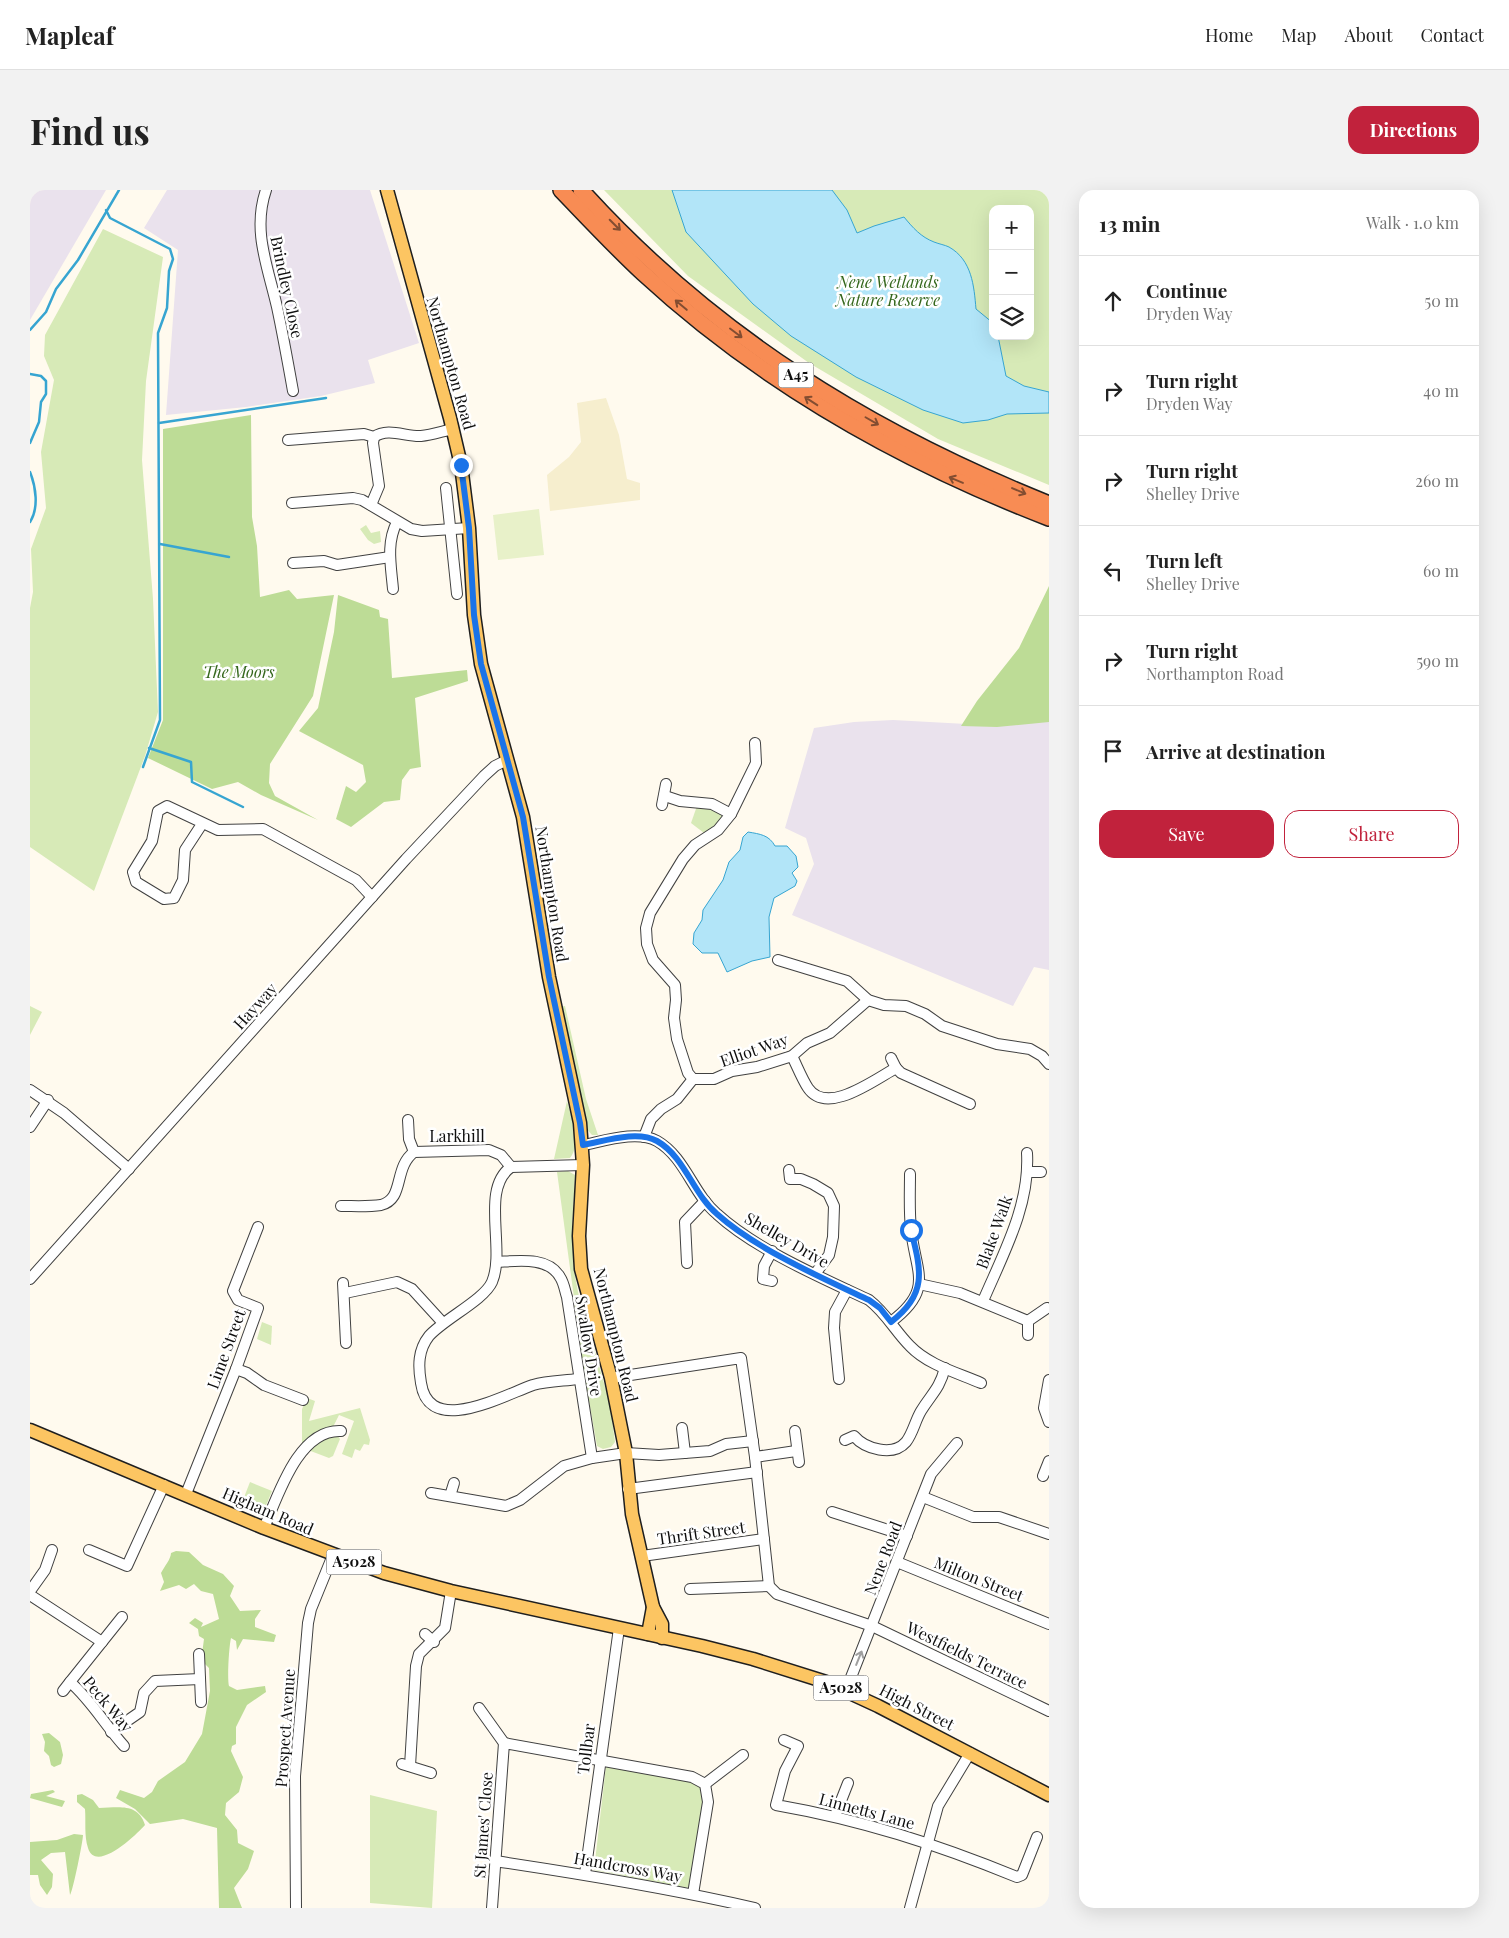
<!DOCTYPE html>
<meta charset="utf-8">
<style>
body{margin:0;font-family:"Playfair Display",serif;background:#f2f2f2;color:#222}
.controls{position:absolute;right:15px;top:15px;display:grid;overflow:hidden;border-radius:10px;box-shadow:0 5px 20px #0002}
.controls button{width:45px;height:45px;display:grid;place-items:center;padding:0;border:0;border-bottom:1px solid #e0e0e0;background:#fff;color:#222;font:25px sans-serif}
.stop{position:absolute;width:15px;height:15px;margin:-11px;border:4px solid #1a73e8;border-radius:50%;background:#fff}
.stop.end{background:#1a73e8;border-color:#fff;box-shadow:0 1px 5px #0008}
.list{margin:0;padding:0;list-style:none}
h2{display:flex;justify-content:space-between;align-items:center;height:65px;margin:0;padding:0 20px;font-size:21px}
h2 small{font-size:16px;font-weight:400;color:#767676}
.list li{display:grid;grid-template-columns:32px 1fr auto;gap:15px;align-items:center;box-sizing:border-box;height:90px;padding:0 20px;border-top:1px solid #e0e0e0}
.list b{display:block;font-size:19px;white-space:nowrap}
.list p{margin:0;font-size:16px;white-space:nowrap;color:#767676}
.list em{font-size:16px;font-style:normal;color:#767676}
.actions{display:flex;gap:10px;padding:15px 20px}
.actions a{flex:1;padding:11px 0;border:1px solid #c1223c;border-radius:15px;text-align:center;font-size:18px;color:#c1223c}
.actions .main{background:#c1223c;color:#fff}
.icon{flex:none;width:28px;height:28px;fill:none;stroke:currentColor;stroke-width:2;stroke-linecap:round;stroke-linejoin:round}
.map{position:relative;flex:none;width:1019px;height:1718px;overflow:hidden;border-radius:15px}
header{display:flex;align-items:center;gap:30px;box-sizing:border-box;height:70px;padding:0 25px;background:#fff;border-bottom:1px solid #e0e0e0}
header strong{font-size:24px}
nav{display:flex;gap:28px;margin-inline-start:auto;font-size:18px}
.intro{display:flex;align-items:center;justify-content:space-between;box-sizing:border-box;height:120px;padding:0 30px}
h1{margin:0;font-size:35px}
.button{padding:12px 22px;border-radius:15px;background:#c1223c;color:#fff;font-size:18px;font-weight:700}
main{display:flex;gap:30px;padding:0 30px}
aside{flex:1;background:#fff;border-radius:15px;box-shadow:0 5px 20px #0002}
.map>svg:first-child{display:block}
</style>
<header>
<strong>Mapleaf</strong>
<nav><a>Home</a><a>Map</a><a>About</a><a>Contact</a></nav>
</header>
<div class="intro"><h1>Find us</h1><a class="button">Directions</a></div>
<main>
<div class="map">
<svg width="1019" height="1718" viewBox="0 0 1019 1718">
<rect width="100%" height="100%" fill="#fffaee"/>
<g fill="#eae2ed">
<polygon points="0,0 76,0 0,130"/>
<polygon points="137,0 340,0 389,153 338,170 345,193 291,206 216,217 136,225 148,60 114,38"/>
<polygon points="863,530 973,536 1019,531 1019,780 1004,777 983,816 762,725 784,674 776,648 755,638 784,538 824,532"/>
</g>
<polygon fill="#f6eece" points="576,208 589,245 597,289 610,293 610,310 520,321 517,285 539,267 551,252 547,213"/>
<g fill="#d7eab7" fill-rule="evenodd">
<path d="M574,0H1019V295L908,249L779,173L658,86ZM963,19H1000V146H963Z"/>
<polygon points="73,39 133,67 116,191 112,270 123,409 128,522 115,566 64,701 0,657 0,418 3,402 1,359 16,318 11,262 24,190 14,166 15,145"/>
<polygon points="336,335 341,343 350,341 351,352 344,354 338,350 330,339"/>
<polygon points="667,616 679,618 694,626 680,643 674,643 661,633"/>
<polygon points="0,816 12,822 0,845"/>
<polygon points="535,816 556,909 568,945 562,945 555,937 529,817"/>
<path d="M537,911C541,927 552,954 540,968L524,969Z"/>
<polygon points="538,981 545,985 542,1039 544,1080 548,1102 580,1214 585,1252 581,1257 573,1259 567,1256 555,1189 527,982"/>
<polygon points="232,1132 242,1136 241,1155 227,1149"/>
<polygon points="277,1208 285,1211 279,1231 330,1218 340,1250 339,1255 334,1254 330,1261 325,1259 322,1268 312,1264 324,1231 309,1225 303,1237 272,1255 272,1219"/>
<polygon points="307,1245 310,1249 303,1266 299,1268 278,1260 294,1247"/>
<polygon points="220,1292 242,1301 235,1318 230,1322 211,1315"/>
<polygon points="576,1576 660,1592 672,1597 674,1611 659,1698 564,1680"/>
<polygon points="340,1605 407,1621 402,1718 340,1713"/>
</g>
<g fill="#bddc96">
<polygon points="221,225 222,327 227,356 230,407 259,400 267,409 304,405 283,506 240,574 239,593 245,606 288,630 231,605 208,592 182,599 118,568 133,530 133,239"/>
<polygon points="1019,396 1019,532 967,537 931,536 947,511 989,458"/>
<polygon points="308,405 349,420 350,427 358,429 362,488 437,480 438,491 385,508 391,577 380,579 372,590 370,610 354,612 321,637 306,629 316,596 326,602 336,592 333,575 269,541 288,518 304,442"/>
<path d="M146,1361L159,1362L173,1375L193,1384L204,1396L200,1406L210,1421L231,1420L225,1429V1437L246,1445L244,1452L213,1449L207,1460L206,1451L201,1448C199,1456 197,1489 199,1496L207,1500L235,1496L236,1502L217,1515L206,1537V1554L202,1556L201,1561L213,1587L209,1602L196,1613L195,1625L207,1640L208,1653L224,1661L218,1679L204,1698L212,1718H189L187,1638L153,1629L120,1634L105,1619L86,1608L90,1600L114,1608L122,1602L128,1591L155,1572L172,1544L180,1501L179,1478L174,1473L172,1464L174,1449L169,1446L168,1439L159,1433L165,1428L173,1433L171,1437L189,1429L183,1404L171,1401L164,1394L156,1399L149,1395L130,1401L134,1392L131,1383C134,1377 141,1369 141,1363Z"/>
<polygon points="19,1543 30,1552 33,1565 31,1574 24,1577 21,1575 19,1566 14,1561 15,1552 12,1544"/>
<polygon points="23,1600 25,1602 16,1606 35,1611 32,1617 0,1608 1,1604"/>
<path d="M52,1604L63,1610L69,1618C87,1618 108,1612 115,1635C107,1644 66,1684 58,1658C54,1646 56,1631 55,1619L47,1612V1605Z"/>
<path d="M44,1644L53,1645C53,1651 43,1701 40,1705L35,1662L21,1663L11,1670L23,1684L22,1697L17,1705L10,1695L8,1685H0V1652L27,1650Z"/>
</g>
<polygon fill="#e8f1c9" points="509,319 514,365 468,370 463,325"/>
<g fill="#b2e5f8" stroke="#37a5d1">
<path d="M642,0H802L817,20L827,43L844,36L874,27C883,38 891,47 904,52C909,54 915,55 919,57C942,70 944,96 946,119L963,133V146H968L976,186L994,196L1019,202V223L977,224L958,230L933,233L893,220L826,187L761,146L723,114L656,42Z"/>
<path d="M718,642C730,644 739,645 745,656H757L766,666L768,677L762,683L767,691L765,696L744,708L739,727L740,767L722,771L697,782L688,763H672L663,754L664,743L672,730L673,720L693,690L699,672L710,660L713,647Z"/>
</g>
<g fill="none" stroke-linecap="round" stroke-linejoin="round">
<g stroke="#37a5d1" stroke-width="2.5">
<polyline points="76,20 80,28 140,59 143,69 139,81 137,118 128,143 130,530 113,577"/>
<polyline points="0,140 16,122 26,99 48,70 89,0"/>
<polyline points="0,184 11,186 16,191 16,204 11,212 9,232 0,253"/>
<polyline points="129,233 296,208"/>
<path d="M0,282C6,297 9,318 0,332"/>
<polyline points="130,354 199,367"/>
<polyline points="119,558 161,572 162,592 213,617"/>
</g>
<g stroke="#414141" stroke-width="12">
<g id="minor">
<path d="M236,0C222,41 238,77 247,117C253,145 258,173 263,201"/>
<path d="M344,247C358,237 376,247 391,246C402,245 413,241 423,239"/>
<polyline points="258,250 334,244 344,247"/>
<polyline points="416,298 427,404"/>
<polyline points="262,313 323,308 332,310 381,339 392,341 439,338"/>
<polyline points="341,315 349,296 343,253 344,247"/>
<polyline points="263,373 294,371 307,375 360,367"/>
<path d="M363,399C361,376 356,353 367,332"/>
<polyline points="635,606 650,611 682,614 701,624"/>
<polyline points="632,615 636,594"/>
<polyline points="172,634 155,660 153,690 144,708 134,709 106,692 103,682 122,651 128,621 137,616 188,640 233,639 326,690 342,707"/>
<polyline points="748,770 817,791 838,810 854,815 876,816 895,824 912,836 967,854 1000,859 1012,866 1019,874"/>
<path d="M762,866C767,876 772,889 778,898C797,926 844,890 866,878L871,883L940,914"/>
<polyline points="861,868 866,878"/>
<polyline points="663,889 658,883 647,849 644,828 646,810 645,795 623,770 617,754 616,738 620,723 653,669 665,655 688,640 701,624 726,573 725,553"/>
<polyline points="663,889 684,889 702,881 727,877 762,866 777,853 800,843 838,810"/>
<polyline points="0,900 34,923 99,979"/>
<polyline points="378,930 379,949 384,962"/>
<polyline points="0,937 18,910"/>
<polyline points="614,947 621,929 631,919 647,909 663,889"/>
<path d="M553,955C574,951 607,940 627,951C655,967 663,1004 687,1024C725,1059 792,1088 839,1110C856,1123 865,1141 880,1156C898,1175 928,1183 951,1193"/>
<path d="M481,977C450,999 476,1059 462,1092C454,1110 414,1129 399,1146C388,1160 388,1176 391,1193C399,1247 472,1206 503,1195C517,1191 533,1191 548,1189"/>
<polyline points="759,980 760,989 771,989 783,994 798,1003 804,1016 803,1047 799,1065 785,1084"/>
<polyline points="998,982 1011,982"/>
<path d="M311,1016C324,1016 338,1017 351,1015C375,1009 363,978 384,962L459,960L471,965L481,977L553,975"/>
<path d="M467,1072C487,1071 518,1066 530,1087C534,1093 535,1101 537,1107L562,1268"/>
<polyline points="657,1073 655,1032 675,1011"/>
<polyline points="0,1089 376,669 454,586 465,576 477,570"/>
<polyline points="742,1091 733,1089 734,1076 742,1061"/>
<polyline points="313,1093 316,1153"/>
<polyline points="889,1094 930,1103 998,1131"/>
<polyline points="315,1103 367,1092 382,1099 413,1133"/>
<path d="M953,1111C973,1064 1000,1016 997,963"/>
<path d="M861,1132C905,1099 885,1082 881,1039C879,1021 880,1002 880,984"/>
<polyline points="998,1145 998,1131 1017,1118"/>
<polyline points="206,1179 217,1183 234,1195 273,1210"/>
<polyline points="581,1188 711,1168 725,1267 739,1396 747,1404 842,1436 1019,1521"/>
<polyline points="809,1189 804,1138 805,1122 817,1100"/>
<polyline points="1019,1190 1014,1218 1019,1232"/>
<polyline points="652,1238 655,1263"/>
<polyline points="765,1241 769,1272"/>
<path d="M815,1250L824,1246C835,1259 863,1267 876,1252C883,1243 885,1231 891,1221C902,1203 909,1200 915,1178"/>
<polyline points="725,1267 766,1261"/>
<polyline points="1013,1286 1019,1271"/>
<polyline points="598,1299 727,1282"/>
<polyline points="401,1303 476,1316 490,1310 534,1276 562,1268 596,1263 629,1265 680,1261 696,1254 723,1251"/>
<polyline points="156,1304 206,1179 228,1118 208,1110 203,1101 228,1037"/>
<polyline points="420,1306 424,1293"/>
<polyline points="893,1307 943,1327 969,1327 1019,1344"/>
<polyline points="802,1322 877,1346"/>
<path d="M234,1338C248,1306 268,1239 311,1241"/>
<polyline points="59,1360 97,1376 134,1295"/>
<polyline points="612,1366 734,1349"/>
<polyline points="867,1372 1019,1434"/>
<polyline points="660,1399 739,1396"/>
<polyline points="0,1401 15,1380 22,1360"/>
<polyline points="0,1405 72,1452"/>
<path d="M92,1427L40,1492C61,1510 75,1535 94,1556"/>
<polyline points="395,1444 404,1452"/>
<polyline points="169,1464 171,1512"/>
<polyline points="816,1500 901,1284 927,1253"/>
<polyline points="33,1501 40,1492"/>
<polyline points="449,1518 474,1553"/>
<polyline points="81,1542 110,1522 114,1503 125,1491 170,1489"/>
<path d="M754,1550L768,1556L755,1581L746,1615C832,1630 906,1654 987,1687L992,1685L1007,1647"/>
<polyline points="372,1574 401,1583"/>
<polyline points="380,1576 386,1476 389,1464 415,1438 421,1401"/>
<polyline points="675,1594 713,1565"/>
<polyline points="805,1626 818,1593"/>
<path d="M465,1671C552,1684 639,1698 725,1718"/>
<polyline points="555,1684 589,1438"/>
<polyline points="266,1718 265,1586 278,1433 281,1419 303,1365"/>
<polyline points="462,1718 474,1553 662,1587 675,1594 678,1612 663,1704"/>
<polyline points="880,1718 908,1616 940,1563"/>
</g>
</g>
<g stroke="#1f1f1f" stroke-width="15">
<g id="major">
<polyline points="357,0 420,228 431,275 439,338 444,425 451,474 493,627 519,787 550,933 553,975 549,1046 551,1079 581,1188 596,1263 602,1324 623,1417 632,1434 632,1448"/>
<polyline points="0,1240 234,1338 354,1383 421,1401 672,1456 723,1469 796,1492 848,1516 1019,1605"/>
<polyline points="618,1444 623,1417"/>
</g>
</g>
<g stroke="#1f1f1f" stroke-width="18">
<g id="highway">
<path d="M531,0C558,28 585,57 613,83C731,192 871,271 1019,328"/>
<path d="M551,0C682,145 839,242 1019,314"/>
</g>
</g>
<use href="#minor" stroke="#fff" stroke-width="10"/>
<use href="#major" stroke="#fcc562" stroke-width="12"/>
<use href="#highway" stroke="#f88c54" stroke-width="15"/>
</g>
<defs><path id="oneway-shaft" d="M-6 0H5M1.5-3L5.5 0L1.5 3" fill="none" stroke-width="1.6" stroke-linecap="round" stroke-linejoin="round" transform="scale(1.25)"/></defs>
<g stroke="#834d31">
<use href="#oneway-shaft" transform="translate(585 35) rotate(45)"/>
<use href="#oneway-shaft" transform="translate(651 115) rotate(-140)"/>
<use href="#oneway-shaft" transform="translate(706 143) rotate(37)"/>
<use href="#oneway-shaft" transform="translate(781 211) rotate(-147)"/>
<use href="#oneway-shaft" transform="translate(842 231) rotate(30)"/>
<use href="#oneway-shaft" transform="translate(926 290) rotate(-157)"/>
<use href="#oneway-shaft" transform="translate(989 301) rotate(23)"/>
</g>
<use stroke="#9f9f9f" href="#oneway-shaft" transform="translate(829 1468) rotate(-68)"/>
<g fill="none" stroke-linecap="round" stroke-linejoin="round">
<path stroke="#1a73e8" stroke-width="6" d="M431,275L439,338L444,425L451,474L493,627L519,787L550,933L553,955C575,951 607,940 627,951C655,967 663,1004 687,1024C726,1059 792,1088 839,1110L850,1118L861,1132C898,1104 891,1080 881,1040"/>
</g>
<g text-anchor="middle" stroke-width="5" stroke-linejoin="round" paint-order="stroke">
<g fill="#fff" stroke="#565656" stroke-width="1">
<rect x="748.5" y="172.5" width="35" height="25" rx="4"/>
<rect x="296.5" y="1359.5" width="55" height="25" rx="4"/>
<rect x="783.5" y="1485.5" width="55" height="25" rx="4"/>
</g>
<g font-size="15" font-weight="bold" fill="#0e0e0e">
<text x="766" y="190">A45</text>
<text x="324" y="1377">A5028</text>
<text x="811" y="1503">A5028</text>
</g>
<g font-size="16" font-style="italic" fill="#34671c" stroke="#fff">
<text x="858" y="98">Nene Wetlands<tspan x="858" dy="18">Nature Reserve</tspan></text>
<text x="209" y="488">The Moors</text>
</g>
<g font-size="16" fill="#0e0e0e" stroke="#fff">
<text transform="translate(257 97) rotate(78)" y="6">Brindley Close</text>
<text transform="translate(421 173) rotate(74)" y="6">Northampton Road</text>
<text transform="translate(522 704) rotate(81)" y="6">Northampton Road</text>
<text transform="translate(225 816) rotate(-48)" y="6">Hayway</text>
<text transform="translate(724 860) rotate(-19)" y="6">Elliot Way</text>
<text x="427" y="952">Larkhill</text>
<text transform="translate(964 1042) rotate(-70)" y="6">Blake Walk</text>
<text transform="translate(757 1050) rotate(30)" y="6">Shelley Drive</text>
<text transform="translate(586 1145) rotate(76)" y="6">Northampton Road</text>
<text transform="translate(559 1156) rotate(81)" y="6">Swallow Drive</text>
<text transform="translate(196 1159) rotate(-70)" y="6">Lime Street</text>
<text transform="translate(238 1321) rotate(23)" y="6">Higham Road</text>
<text transform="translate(671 1343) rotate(-8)" y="6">Thrift Street</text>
<text transform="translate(853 1368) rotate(-69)" y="6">Nene Road</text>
<text transform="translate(949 1389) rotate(22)" y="6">Milton Street</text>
<text transform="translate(937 1465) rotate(26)" y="6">Westfields Terrace</text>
<text transform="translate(78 1514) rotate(50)" y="6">Peck Way</text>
<text transform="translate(887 1517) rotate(27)" y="6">High Street</text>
<text transform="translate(255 1538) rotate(-86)" y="6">Prospect Avenue</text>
<text transform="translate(556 1559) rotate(-83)" y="6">Tollbar</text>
<text transform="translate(837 1621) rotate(15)" y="6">Linnetts Lane</text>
<text transform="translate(453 1635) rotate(-86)" y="6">St James' Close</text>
<text transform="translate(598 1677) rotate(10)" y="6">Handcross Way</text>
</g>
</g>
</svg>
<div class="controls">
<button>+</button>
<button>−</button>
<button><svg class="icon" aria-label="layers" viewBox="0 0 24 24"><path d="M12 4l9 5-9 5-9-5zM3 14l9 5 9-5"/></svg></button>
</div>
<div class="stop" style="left:881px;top:1040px"></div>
<div class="stop end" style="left:431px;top:275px"></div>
</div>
<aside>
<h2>13 min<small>Walk · 1.0 km</small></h2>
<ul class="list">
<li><svg class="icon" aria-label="ahead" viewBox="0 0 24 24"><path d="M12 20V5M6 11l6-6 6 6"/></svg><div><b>Continue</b><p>Dryden Way</p></div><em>50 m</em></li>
<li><svg class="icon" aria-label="right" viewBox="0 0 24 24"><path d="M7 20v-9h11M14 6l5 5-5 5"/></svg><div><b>Turn right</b><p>Dryden Way</p></div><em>40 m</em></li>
<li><svg class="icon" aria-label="right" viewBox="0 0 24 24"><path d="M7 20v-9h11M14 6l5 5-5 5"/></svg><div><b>Turn right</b><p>Shelley Drive</p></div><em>260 m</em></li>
<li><svg class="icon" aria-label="left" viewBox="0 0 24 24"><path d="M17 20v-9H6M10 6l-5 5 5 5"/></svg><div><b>Turn left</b><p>Shelley Drive</p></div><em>60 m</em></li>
<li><svg class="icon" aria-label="right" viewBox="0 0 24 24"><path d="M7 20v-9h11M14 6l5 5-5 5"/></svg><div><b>Turn right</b><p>Northampton Road</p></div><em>590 m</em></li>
<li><svg class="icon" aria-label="arrive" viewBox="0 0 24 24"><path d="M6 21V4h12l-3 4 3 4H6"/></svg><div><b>Arrive at destination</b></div></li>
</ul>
<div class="actions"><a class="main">Save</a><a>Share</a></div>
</aside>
</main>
